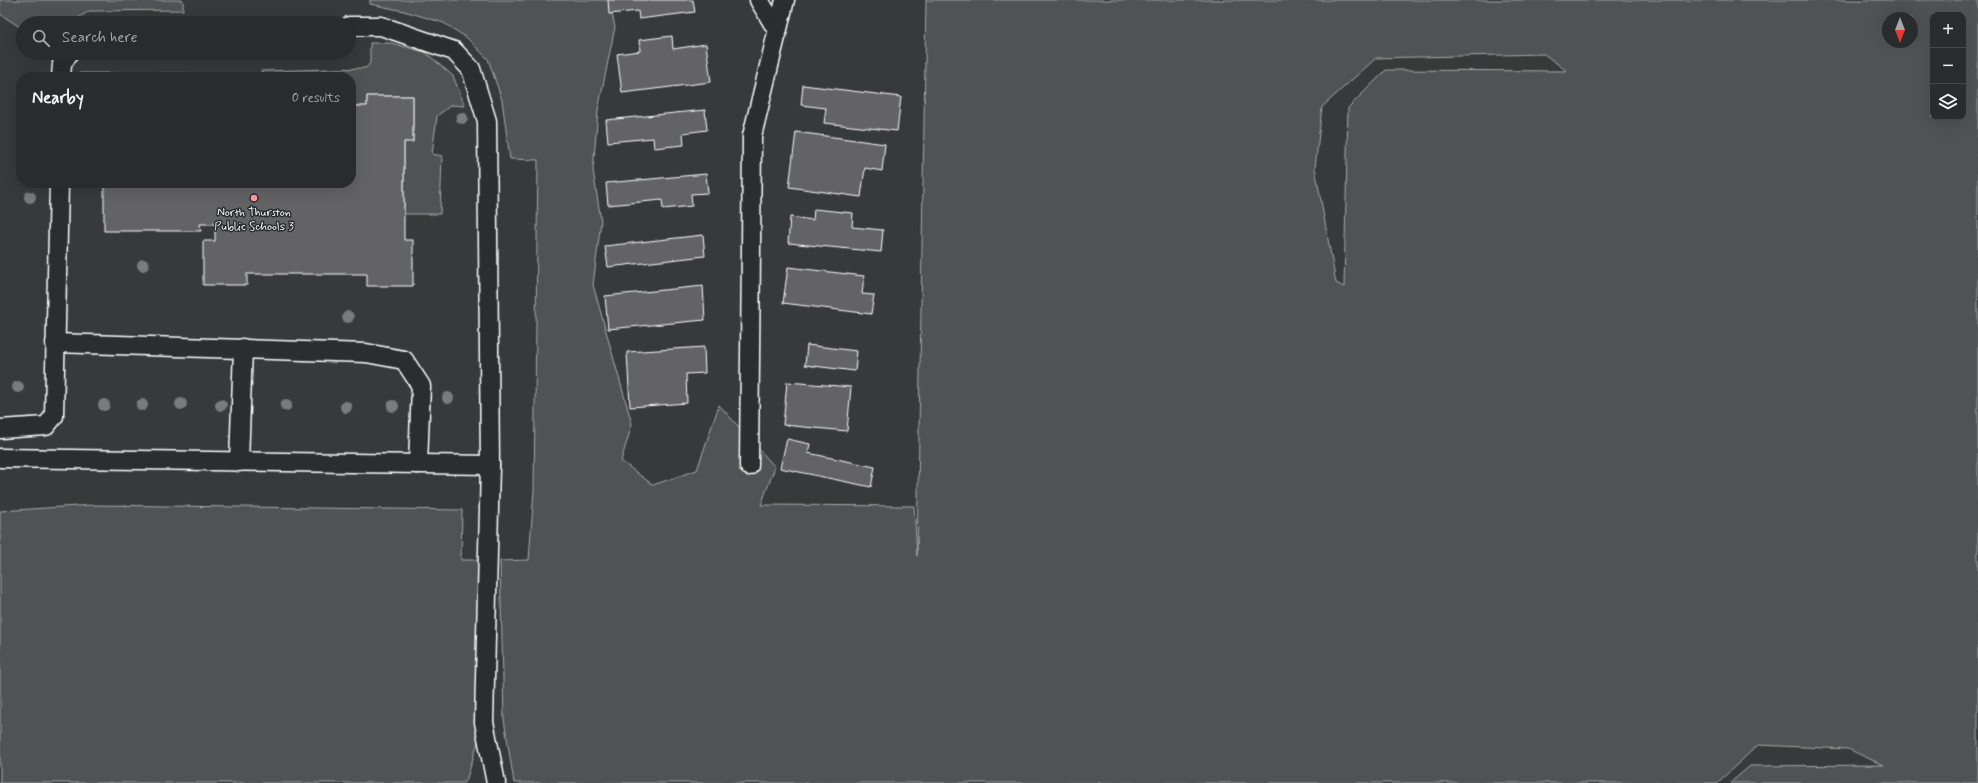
<!DOCTYPE html>
<meta charset="utf-8">
<style>
body{margin:0;font-family:Mynerve,sans-serif;background:#353838;color:#f1f3f6}
.controls{position:absolute;right:12px;top:12px;display:grid;overflow:hidden;border-radius:8px;box-shadow:0 4px 16px #0002}
.controls button{width:36px;height:36px;display:grid;place-items:center;padding:0;border:0;border-bottom:1px solid #454848;background:#292c2c;color:#f1f3f6;font:20px sans-serif}
.compass{position:absolute;left:1882px;top:12px;width:36px;height:36px;border-radius:50%;background:#292c2c;box-shadow:0 4px 16px #0002;rotate:180deg}
.list{margin:0;padding:0;list-style:none}
h2{display:flex;justify-content:space-between;align-items:center;height:52px;margin:0;padding:0 16px;font-size:17px}
h2 small{font-size:13px;font-weight:400;color:#a5a7a9}
.icon{flex:none;width:22px;height:22px;fill:none;stroke:currentColor;stroke-width:2;stroke-linecap:round;stroke-linejoin:round}
.map{position:relative;flex:none;width:1978px;height:783px;overflow:hidden}
.search{position:absolute;background:#292c2c;box-shadow:0 4px 16px #0002;left:16px;top:16px;width:340px;height:44px;display:flex;align-items:center;gap:10px;box-sizing:border-box;padding:0 14px;border-radius:22px;color:#a5a7a9;font-size:15px}
.panel{position:absolute;background:#292c2c;box-shadow:0 4px 16px #0002;left:16px;top:72px;width:340px;height:116px;border-radius:16px}
.map>svg:first-child{display:block}
</style>
<div class="map">
<svg width="1978" height="783" viewBox="0 0 1978 783">
<rect width="100%" height="100%" fill="#373a3b"/>
<filter id="ink" filterUnits="userSpaceOnUse"><feTurbulence type="fractalNoise" baseFrequency=".025" numOctaves="2"/><feDisplacementMap in="SourceGraphic" scale="8" xChannelSelector="R" yChannelSelector="G"/><feConvolveMatrix kernelMatrix="1 2 1 2 8 2 1 2 1" color-interpolation-filters="sRGB"/></filter>
<g filter="url(#ink)">
<g fill="#505354" stroke="#a8a9aa" fill-rule="evenodd">
<polygon points="0,0 183,0 183,10 89,11 71,23 23,23 23,29 0,14"/>
<path d="M370,0H609L615,27L598,110L593,170L601,221L593,285L632,424L621,461L653,485L697,470L719,405L775,467L761,505L914,506L917,556L926,0H1978V783H1730L1750,766L1883,765L1848,749L1758,745L1717,783H514L504,719L500,561L529,560L534,490L538,160L510,159L502,100L488,59L467,38L444,23L404,11L370,4ZM1933,15H1963V117H1933ZM1888,18H1912V42H1888ZM1544,54L1567,71L1386,70L1348,108L1344,287L1336,283L1315,168L1322,107L1376,58Z"/>
<polygon points="370,43 391,43 425,52 453,76 465,106 451,105 437,116 432,154 442,156 440,214 404,214 404,142 413,141 413,96 367,96 367,106 351,106 351,77 260,77 261,71 366,68 370,63"/>
<rect x="80" y="73" width="110" height="4"/>
<polygon points="93,505 462,510 461,560 488,560 484,722 466,781 463,783 0,783 0,511"/>
</g>
<g fill="#636465" stroke="#fff">
<polygon points="608,0 693,0 695,12 639,19 638,11 609,14"/>
<polygon points="672,36 673,49 706,44 711,82 622,93 617,54 640,51 639,40"/>
<polygon points="803,85 901,97 897,131 824,123 826,108 801,105"/>
<polygon points="367,96 413,96 413,142 404,142 404,240 413,240 413,286 367,286 367,274 247,274 247,285 203,285 203,241 215,241 215,224 200,224 201,231 104,231 104,183 351,183 351,106 367,106"/>
<polygon points="705,110 707,130 683,133 684,145 654,148 653,138 608,142 606,120"/>
<polygon points="796,132 885,144 882,171 865,168 861,197 789,187"/>
<polygon points="706,174 708,193 691,194 692,206 663,209 662,200 608,205 606,183"/>
<polygon points="814,209 853,213 852,227 883,230 881,252 788,243 790,217 813,220"/>
<polygon points="703,235 705,256 608,267 605,246"/>
<polygon points="788,267 864,276 862,294 874,295 871,314 783,303"/>
<polygon points="703,286 705,320 608,329 605,296"/>
<polygon points="807,345 857,351 855,371 805,365"/>
<polygon points="704,347 705,373 686,374 687,403 630,407 627,352"/>
<polygon points="787,382 851,387 847,431 783,425"/>
<polygon points="787,439 810,444 808,453 875,467 871,487 780,468"/>
</g>
<g fill="none" stroke-linecap="round" stroke-linejoin="round">
<g stroke="#fff" stroke-width="21">
<g id="lane">
<polyline points="759,0 777,30"/>
<polyline points="61,77 62,64 69,53"/>
<polyline points="55,343 366,353 404,360 421,386 418,464"/>
<polyline points="0,429 46,426 54,416 59,183"/>
<polyline points="0,458 490,465 487,121 471,69 454,51 381,26 349,26"/>
<polyline points="239,462 243,348"/>
<polyline points="490,465 484,722 496,783"/>
<polyline points="749,466 752,136 785,0"/>
</g>
</g>
<use href="#lane" stroke="#2a2d2e" stroke-width="18"/>
</g>
<g fill="#7a7c7c">
<circle cx="462" cy="118" r="6"/>
<circle cx="30" cy="197" r="6"/>
<circle cx="143" cy="265" r="6"/>
<circle cx="348" cy="317" r="6"/>
<circle cx="18" cy="387" r="6"/>
<circle cx="448" cy="398" r="6"/>
<circle cx="181" cy="404" r="6"/>
<circle cx="104" cy="405" r="6"/>
<circle cx="142" cy="405" r="6"/>
<circle cx="221" cy="405" r="6"/>
<circle cx="286" cy="405" r="6"/>
<circle cx="393" cy="406" r="6"/>
<circle cx="346" cy="407" r="6"/>
</g>
</g>
<circle fill="#ff9aa2" stroke="#2a2d2e" stroke-width="1.5" cx="254" cy="198" r="4"/>
<g text-anchor="middle" stroke-width="3" stroke-linejoin="round" paint-order="stroke">
<g font-size="12" fill="#fff" stroke="#2a2d2e">
<text x="254" y="216">North Thurston<tspan x="254" dy="14">Public Schools 3</tspan></text>
</g>
</g>
</svg>
<div class="controls">
<button>+</button>
<button>−</button>
<button><svg class="icon" aria-label="layers" viewBox="0 0 24 24"><path d="M12 4l9 5-9 5-9-5zM3 14l9 5 9-5"/></svg></button>
</div>
<svg class="compass" viewBox="-18 -18 36 36"><path d="M0-13l5 13h-10z" fill="#e53935"/><path d="M0 13l5-13h-10z" fill="#a5a7a9"/></svg>
<div class="search"><svg class="icon" aria-label="search" viewBox="0 0 24 24"><circle cx="10" cy="10" r="6"/><path d="M15 15l6 6"/></svg>Search here</div>
<section class="panel">
<h2>Nearby<small>0 results</small></h2>
<ul class="list">
</ul>
</section>
</div>
